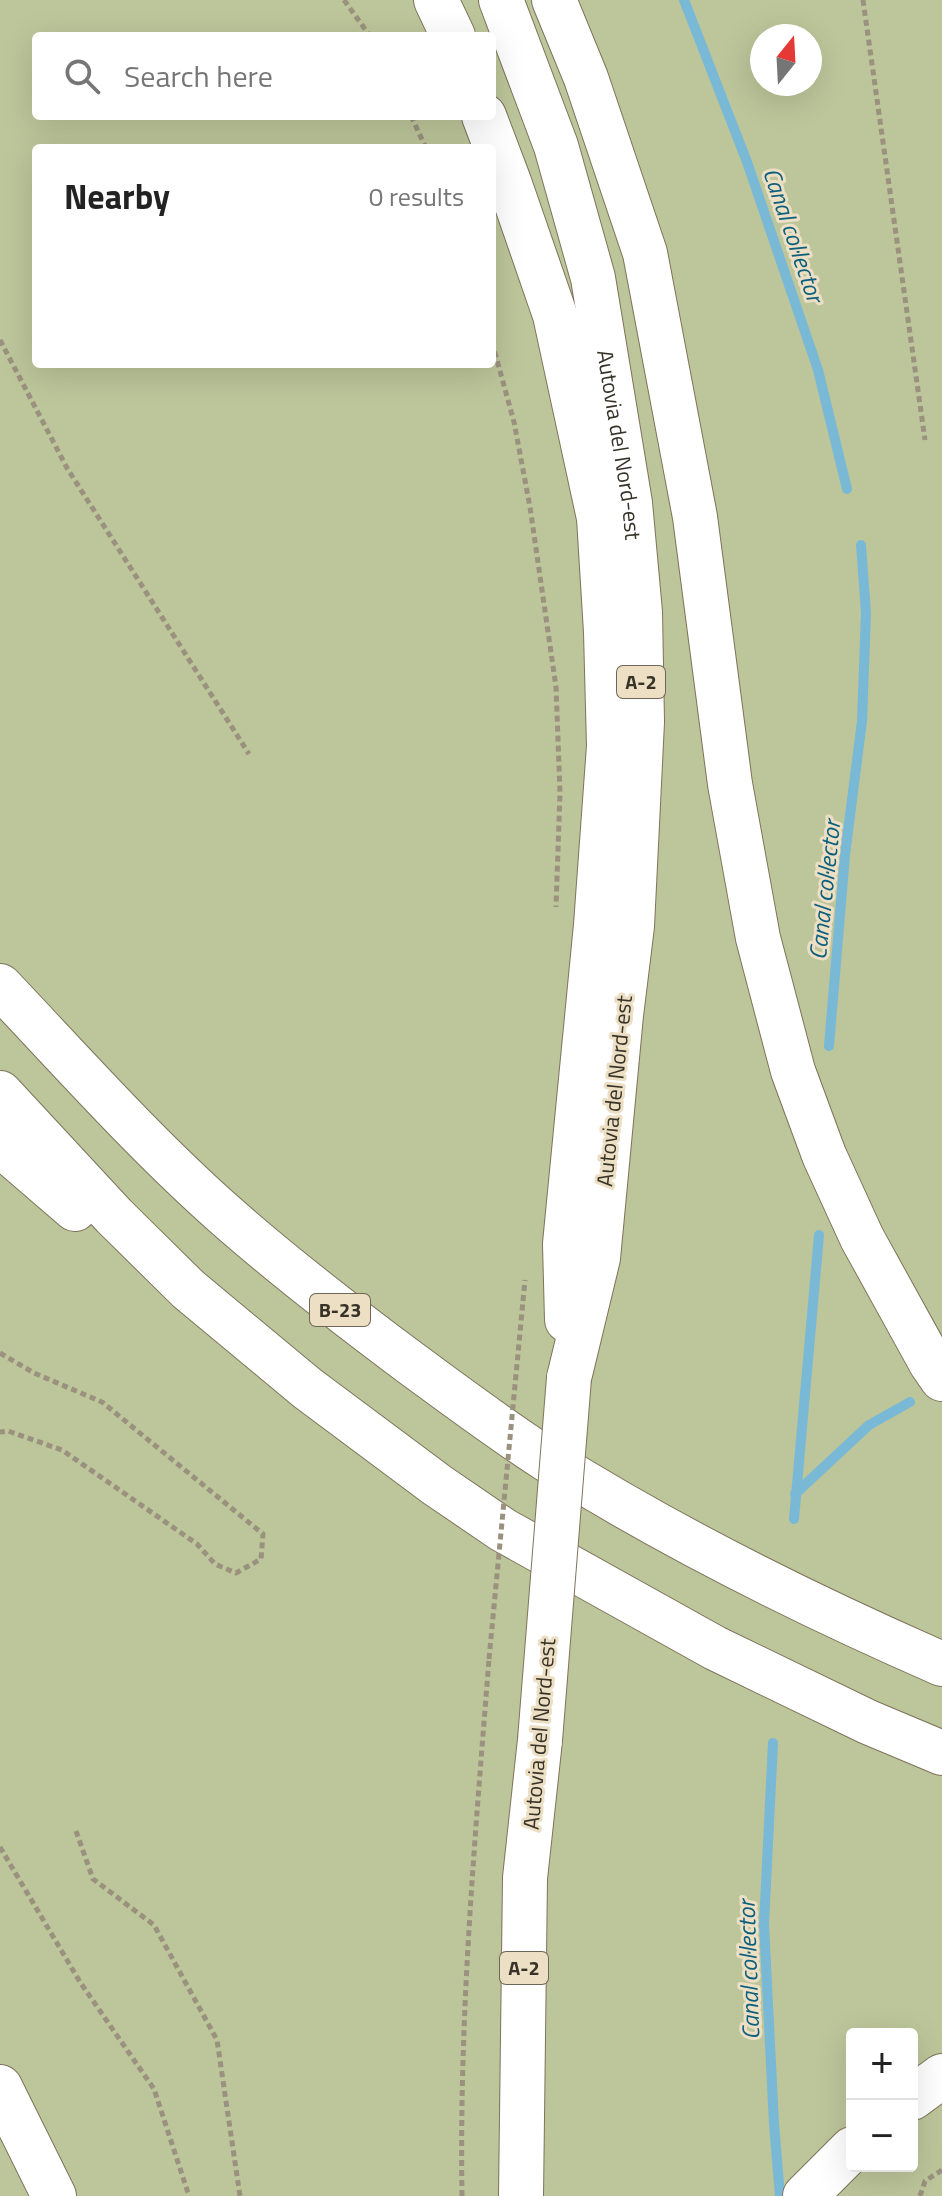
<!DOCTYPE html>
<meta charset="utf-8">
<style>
body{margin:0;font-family:"Titillium Web",sans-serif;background:#f6f6f6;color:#222}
.controls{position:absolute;right:24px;bottom:24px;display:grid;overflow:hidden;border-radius:8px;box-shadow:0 8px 32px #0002}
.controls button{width:72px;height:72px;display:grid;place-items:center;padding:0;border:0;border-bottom:2px solid #e0e0e0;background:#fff;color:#222;font:40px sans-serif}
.compass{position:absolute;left:750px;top:24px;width:72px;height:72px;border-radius:50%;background:#fff;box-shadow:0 8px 32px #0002;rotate:18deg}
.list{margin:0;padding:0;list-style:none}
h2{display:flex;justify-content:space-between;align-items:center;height:104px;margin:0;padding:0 32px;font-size:34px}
h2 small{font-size:26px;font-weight:400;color:#767676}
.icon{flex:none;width:44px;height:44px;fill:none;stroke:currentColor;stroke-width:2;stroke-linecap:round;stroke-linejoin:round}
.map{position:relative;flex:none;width:942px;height:2196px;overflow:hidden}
.search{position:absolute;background:#fff;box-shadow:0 8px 32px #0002;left:32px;top:32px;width:464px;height:88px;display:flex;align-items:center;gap:20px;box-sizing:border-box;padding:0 28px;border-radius:8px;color:#767676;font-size:30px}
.panel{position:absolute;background:#fff;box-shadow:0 8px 32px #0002;left:32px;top:144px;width:464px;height:224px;border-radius:8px}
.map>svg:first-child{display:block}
</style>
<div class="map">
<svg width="942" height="2196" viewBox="0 0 942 2196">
<rect width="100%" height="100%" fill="#ecdfc4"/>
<path fill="#bdc59a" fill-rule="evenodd" d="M0,0H942V2196H0ZM36,36H492V116H36ZM762,36H810V84H762ZM36,148H492V364H36ZM852,2034H912V2166H852Z"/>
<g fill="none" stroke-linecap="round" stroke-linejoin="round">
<g stroke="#79b9d6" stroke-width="10">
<polyline points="684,0 747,162 818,370 847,489"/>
<polyline points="829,1046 845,855 862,721 866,613 861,545"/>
<polyline points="795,1494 869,1425 910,1402"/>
<polyline points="794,1519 819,1235"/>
<polyline points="773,1743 764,1924 774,2124 780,2196"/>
</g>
<g stroke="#7f735b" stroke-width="46">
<g id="motorway">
<polyline points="436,0 453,36"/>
<path id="s1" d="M501,0L556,146L593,278L630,503L640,612L642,722L632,926L621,1015L598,1258L569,1378"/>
<polyline points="554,0 586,78 645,253 695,517 730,784 758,938 793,1071 824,1155 862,1238 931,1363 942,1379"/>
<polyline points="484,116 509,182 555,315 599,518 606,632 609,746 596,925 565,1244 567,1320"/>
<path d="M0,986C73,1063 144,1143 224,1214C283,1266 345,1314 408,1361C453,1394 498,1428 546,1459C670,1537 807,1605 942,1664"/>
<polyline points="0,1093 114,1216 188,1289 307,1388 437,1485 503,1530 715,1648 868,1722 942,1753"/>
<polyline points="0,1142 11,1154 75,1209"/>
<polyline points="0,2087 54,2196"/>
<polyline points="912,2098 942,2076"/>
<polyline points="521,2196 525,1878 540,1740"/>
<polyline points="805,2196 852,2149"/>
</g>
</g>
<g stroke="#9a917e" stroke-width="5" stroke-dasharray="6 4" stroke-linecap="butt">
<polyline points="344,0 370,36"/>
<polyline points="863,0 925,440"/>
<polyline points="411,116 426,148"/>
<polyline points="0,340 67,468 249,754"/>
<polyline points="492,342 514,422 530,507 556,687 560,792 556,907"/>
<polyline points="523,1301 525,1280"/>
<polyline points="0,1353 34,1373 102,1402 263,1534 261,1559 236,1573 215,1564 197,1544 62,1450 8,1431 0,1432"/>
<polyline points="76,1831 93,1879 154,1925 217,2040 240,2196"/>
<polyline points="0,1847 80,1982 154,2089 189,2196"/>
<path d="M462,2196C459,2017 475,1838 489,1659"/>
<polyline points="920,2196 925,2181 942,2170"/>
</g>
<use href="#motorway" stroke="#fff" stroke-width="44"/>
<g stroke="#7f735b" stroke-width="46" stroke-linecap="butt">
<polyline id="motorway-bridge" points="540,1740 569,1378"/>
</g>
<polyline stroke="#9a917e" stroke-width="5" stroke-dasharray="6 4" stroke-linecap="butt" points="489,1659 523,1301"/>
<use href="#motorway-bridge" stroke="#fff" stroke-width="44"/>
</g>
<g text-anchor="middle" stroke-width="6" stroke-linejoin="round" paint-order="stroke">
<g fill="#ecdfc4" stroke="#6e6758" stroke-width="2">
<rect x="617" y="666" width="48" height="32" rx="6"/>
<rect x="310" y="1294" width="60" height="32" rx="6"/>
<rect x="500" y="1952" width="48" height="32" rx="6"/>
</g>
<g font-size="20" font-weight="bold" fill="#383329">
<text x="641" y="689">A-2</text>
<text x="340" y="1317">B-23</text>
<text x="524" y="1975">A-2</text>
</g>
<g font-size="22" fill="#383329" stroke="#ecdfc4">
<text dy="8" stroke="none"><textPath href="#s1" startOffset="462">Autovia del Nord-est</textPath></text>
<text transform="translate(614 1091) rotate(-84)" y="8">Autovia del Nord-est</text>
<text transform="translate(539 1734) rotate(-85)" y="8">Autovia del Nord-est</text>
</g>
<g font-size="24" font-style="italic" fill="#0c607d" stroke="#ecdfc4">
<text transform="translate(793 235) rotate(71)" y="8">Canal col·lector</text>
<text transform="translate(825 890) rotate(-84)" y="8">Canal col·lector</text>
<text transform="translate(749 1970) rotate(-92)" y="8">Canal col·lector</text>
</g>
</g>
</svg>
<div class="controls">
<button>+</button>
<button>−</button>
</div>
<svg class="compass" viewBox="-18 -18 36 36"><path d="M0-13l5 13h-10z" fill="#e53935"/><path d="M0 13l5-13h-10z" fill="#767676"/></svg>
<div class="search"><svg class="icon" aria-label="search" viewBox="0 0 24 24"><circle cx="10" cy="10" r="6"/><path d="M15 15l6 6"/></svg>Search here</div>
<section class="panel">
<h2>Nearby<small>0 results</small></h2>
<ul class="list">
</ul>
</section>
</div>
